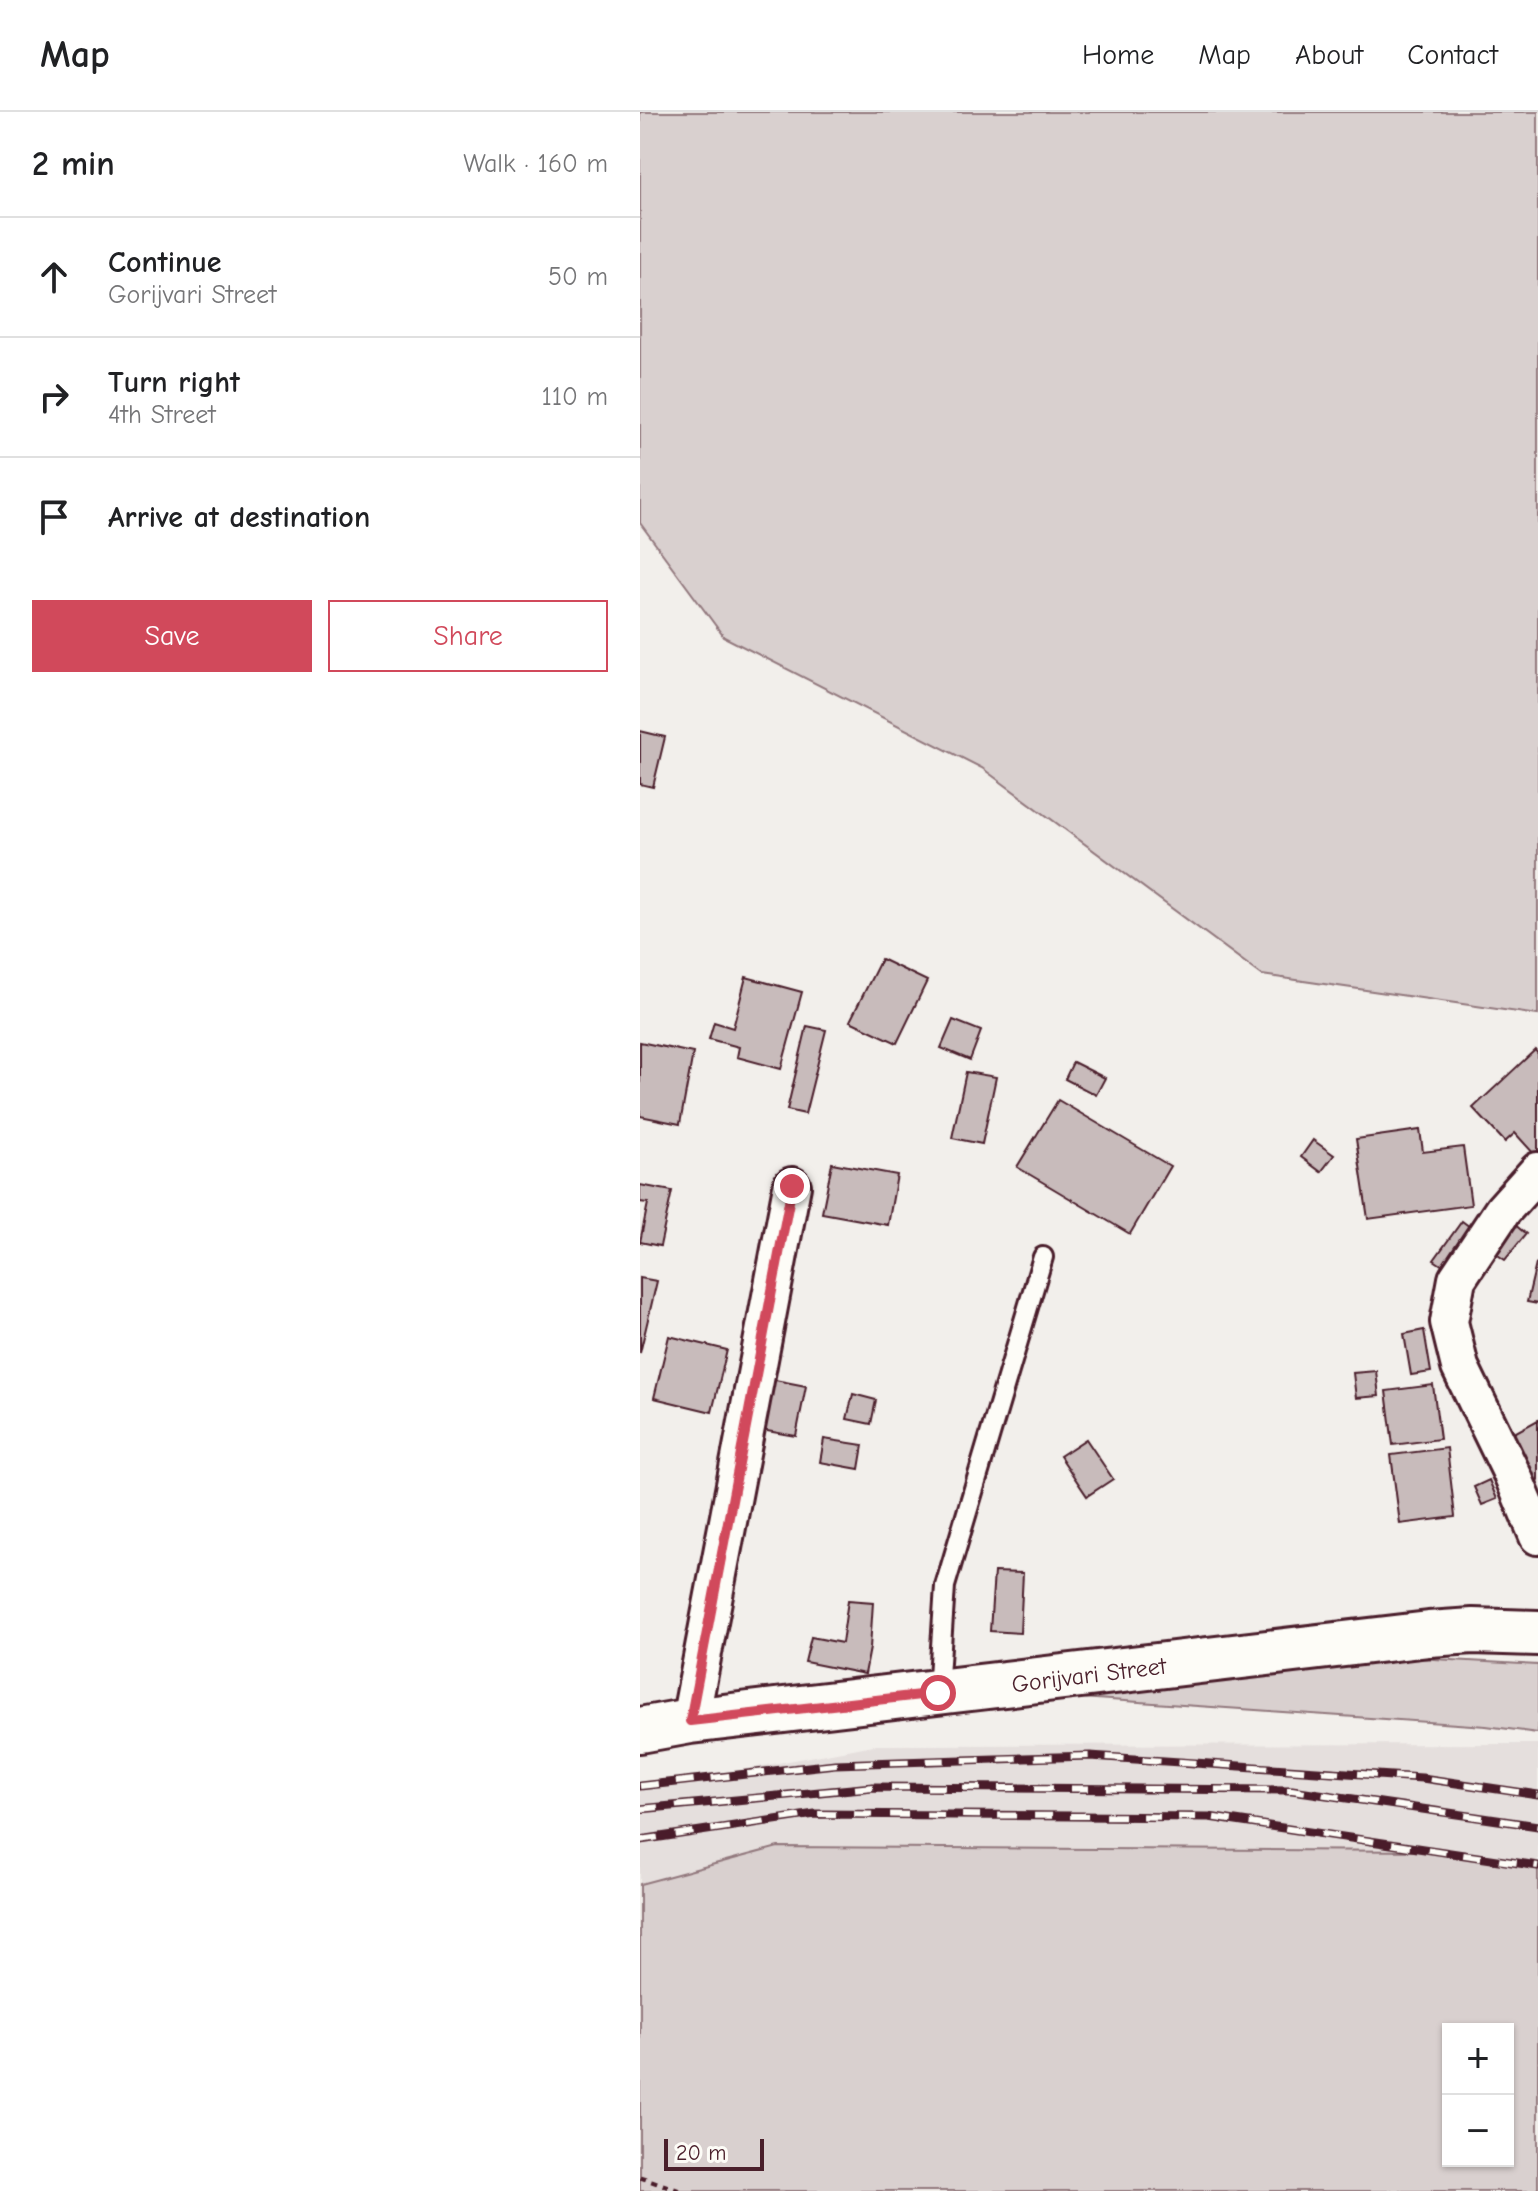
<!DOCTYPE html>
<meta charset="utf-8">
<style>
body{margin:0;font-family:"Comic Neue",sans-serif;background:#f2f2f2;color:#202124}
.controls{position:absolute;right:24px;bottom:24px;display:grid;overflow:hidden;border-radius:0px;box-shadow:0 2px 6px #0004}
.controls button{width:72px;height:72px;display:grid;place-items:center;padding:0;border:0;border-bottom:2px solid #e0e0e0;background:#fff;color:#202124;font:40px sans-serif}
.scale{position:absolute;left:24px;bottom:20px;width:100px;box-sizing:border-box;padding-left:8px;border:4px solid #4a1f2b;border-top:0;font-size:22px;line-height:28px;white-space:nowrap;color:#4a1f2b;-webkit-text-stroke:6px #fdfcf7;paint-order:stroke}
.stop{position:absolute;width:24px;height:24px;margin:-18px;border:6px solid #d1495b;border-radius:50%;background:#fff}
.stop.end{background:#d1495b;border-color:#fff;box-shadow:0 2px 8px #0008}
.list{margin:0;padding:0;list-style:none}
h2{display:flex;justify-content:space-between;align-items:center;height:104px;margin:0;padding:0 32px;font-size:34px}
h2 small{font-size:26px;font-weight:400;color:#757577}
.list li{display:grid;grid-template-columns:52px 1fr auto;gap:24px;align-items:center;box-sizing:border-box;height:120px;padding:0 32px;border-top:2px solid #e0e0e0}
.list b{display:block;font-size:30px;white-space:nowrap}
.list p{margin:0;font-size:26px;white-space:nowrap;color:#757577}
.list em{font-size:26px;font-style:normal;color:#757577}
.actions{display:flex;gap:16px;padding:24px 32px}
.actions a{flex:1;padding:18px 0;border:2px solid #d1495b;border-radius:0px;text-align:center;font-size:28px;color:#d1495b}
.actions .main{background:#d1495b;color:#fff}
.icon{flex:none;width:44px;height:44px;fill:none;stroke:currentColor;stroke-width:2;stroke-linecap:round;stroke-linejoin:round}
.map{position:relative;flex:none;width:898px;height:2079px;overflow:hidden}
header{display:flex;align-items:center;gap:48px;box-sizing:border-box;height:112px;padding:0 40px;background:#fff;border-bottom:2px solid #e0e0e0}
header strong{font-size:38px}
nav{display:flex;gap:44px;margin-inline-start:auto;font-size:28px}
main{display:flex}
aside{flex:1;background:#fff}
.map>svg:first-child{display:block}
</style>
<header>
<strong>Map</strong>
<nav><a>Home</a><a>Map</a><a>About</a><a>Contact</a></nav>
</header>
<main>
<aside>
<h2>2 min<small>Walk · 160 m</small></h2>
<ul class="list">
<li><svg class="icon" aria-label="ahead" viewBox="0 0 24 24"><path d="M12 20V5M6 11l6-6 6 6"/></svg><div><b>Continue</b><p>Gorijvari Street</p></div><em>50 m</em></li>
<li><svg class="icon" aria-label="right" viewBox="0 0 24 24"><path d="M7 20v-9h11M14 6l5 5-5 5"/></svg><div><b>Turn right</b><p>4th Street</p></div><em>110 m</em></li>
<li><svg class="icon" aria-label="arrive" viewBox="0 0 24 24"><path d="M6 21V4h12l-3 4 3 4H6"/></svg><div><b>Arrive at destination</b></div></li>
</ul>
<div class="actions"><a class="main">Save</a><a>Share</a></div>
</aside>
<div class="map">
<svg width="898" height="2079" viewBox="0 0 898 2079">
<rect width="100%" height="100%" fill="#f2efeb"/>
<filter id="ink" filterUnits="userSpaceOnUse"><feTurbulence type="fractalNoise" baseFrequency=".0125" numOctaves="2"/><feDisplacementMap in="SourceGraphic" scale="16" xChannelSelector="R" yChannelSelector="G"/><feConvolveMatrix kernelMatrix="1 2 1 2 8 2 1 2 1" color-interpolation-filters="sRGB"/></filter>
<g filter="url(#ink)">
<polygon fill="#e5dfdd" points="898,1632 898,1757 138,1735 0,1772 0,1677 234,1633"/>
<g fill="#d9d0cf" stroke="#92787d" stroke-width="2" fill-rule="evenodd">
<polygon points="0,0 898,0 898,903 622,863 342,656 84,525 0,411"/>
<polygon points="776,1546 898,1553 898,1621 846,1614 441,1586 644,1554"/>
<path d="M138,1735L795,1739L898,1754V2079H0V1772ZM808,1917H868V2049H808Z"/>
</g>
<g fill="#c8bbbb" stroke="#4a1f2b" stroke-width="2">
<polygon points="0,619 25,625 13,675 0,672"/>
<polygon points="241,847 287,869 257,931 210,909"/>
<polygon points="106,865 162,880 141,957 97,945 99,935 69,927 74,910 93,916"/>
<polygon points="313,908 341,919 330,948 301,936"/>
<polygon points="167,914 186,918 165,1002 147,998"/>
<polygon points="0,930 53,941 40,1012 0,1004"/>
<polygon points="895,938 898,942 898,1039 894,1042 875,1021 865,1030 833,996"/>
<polygon points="433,950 465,966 456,983 425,967"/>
<polygon points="326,960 356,965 342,1032 312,1026"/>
<polygon points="418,988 530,1054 490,1122 377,1055"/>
<polygon points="780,1018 783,1040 823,1035 831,1093 728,1107 716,1027"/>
<polygon points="673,1028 694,1043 681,1060 661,1045"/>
<polygon points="192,1051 257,1063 248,1113 182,1101"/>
<polygon points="0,1073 32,1079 20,1134 0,1130 8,1091 0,1090"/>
<polygon points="822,1109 842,1124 815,1162 794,1148"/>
<polygon points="874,1112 886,1122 865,1148 852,1139"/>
<polygon points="896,1152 898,1153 898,1192 887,1190"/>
<polygon points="0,1166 17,1169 0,1241"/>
<polygon points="784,1218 791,1260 771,1263 764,1222"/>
<polygon points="29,1224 87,1238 72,1300 14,1286"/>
<polygon points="736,1259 739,1284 716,1286 713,1261"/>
<polygon points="130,1267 166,1274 156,1324 121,1318"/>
<polygon points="793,1273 800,1327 753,1333 746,1279"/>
<polygon points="213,1282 236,1288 231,1312 207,1307"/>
<polygon points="898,1308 898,1368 890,1372 865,1326"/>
<polygon points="184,1327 223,1333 219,1357 180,1350"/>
<polygon points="446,1327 473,1367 447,1384 420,1344"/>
<polygon points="807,1336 815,1405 760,1412 751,1343"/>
<polygon points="849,1368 857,1387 842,1393 834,1375"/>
<polygon points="354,1460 383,1461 380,1521 350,1519"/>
<polygon points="208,1488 233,1490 230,1536 225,1562 165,1550 171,1525 202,1531"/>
</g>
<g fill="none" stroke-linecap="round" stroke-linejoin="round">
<g stroke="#4a1f2b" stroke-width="24">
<polyline id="service" points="298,1580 305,1474 403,1145"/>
</g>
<g stroke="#4a1f2b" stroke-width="42">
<g id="minor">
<polyline points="898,1059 863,1098 817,1167 809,1210 820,1255 873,1364 898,1424"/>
<polyline points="50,1609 152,1074"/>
</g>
</g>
<g stroke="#4a1f2b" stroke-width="50">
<polyline id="secondary" points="0,1618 50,1609 789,1522 833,1519 898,1521"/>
</g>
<polyline stroke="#4a1f2b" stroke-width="5" stroke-dasharray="6 6" stroke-linecap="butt" points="0,2065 40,2079"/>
<use href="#service" stroke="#fdfcf7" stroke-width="18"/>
<use href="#minor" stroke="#fdfcf7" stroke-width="36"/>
<use href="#secondary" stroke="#fdfcf7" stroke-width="44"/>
<g stroke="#4a1f2b" stroke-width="9">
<g id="rail">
<polyline points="0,1674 195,1652 450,1644 782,1666 898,1683"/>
<polyline points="0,1697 233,1675 652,1678 898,1714"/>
<polyline points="0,1728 175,1702 569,1705 898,1754"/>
</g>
</g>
<use href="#rail" stroke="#fdfcf7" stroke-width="6" stroke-dasharray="18" stroke-linecap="butt"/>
</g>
</g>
<g fill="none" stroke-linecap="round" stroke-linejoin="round" filter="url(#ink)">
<polyline stroke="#d1495b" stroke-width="10" points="152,1074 50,1609 298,1581"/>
</g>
<g text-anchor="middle" stroke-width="6" stroke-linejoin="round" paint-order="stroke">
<g font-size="24" fill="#4a1f2b" stroke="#fdfcf7">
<text transform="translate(449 1563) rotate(-7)" y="8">Gorijvari Street</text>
</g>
</g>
</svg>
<div class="controls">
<button>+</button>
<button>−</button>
</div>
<div class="scale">20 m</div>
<div class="stop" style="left:298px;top:1581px"></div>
<div class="stop end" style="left:152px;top:1074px"></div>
</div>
</main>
